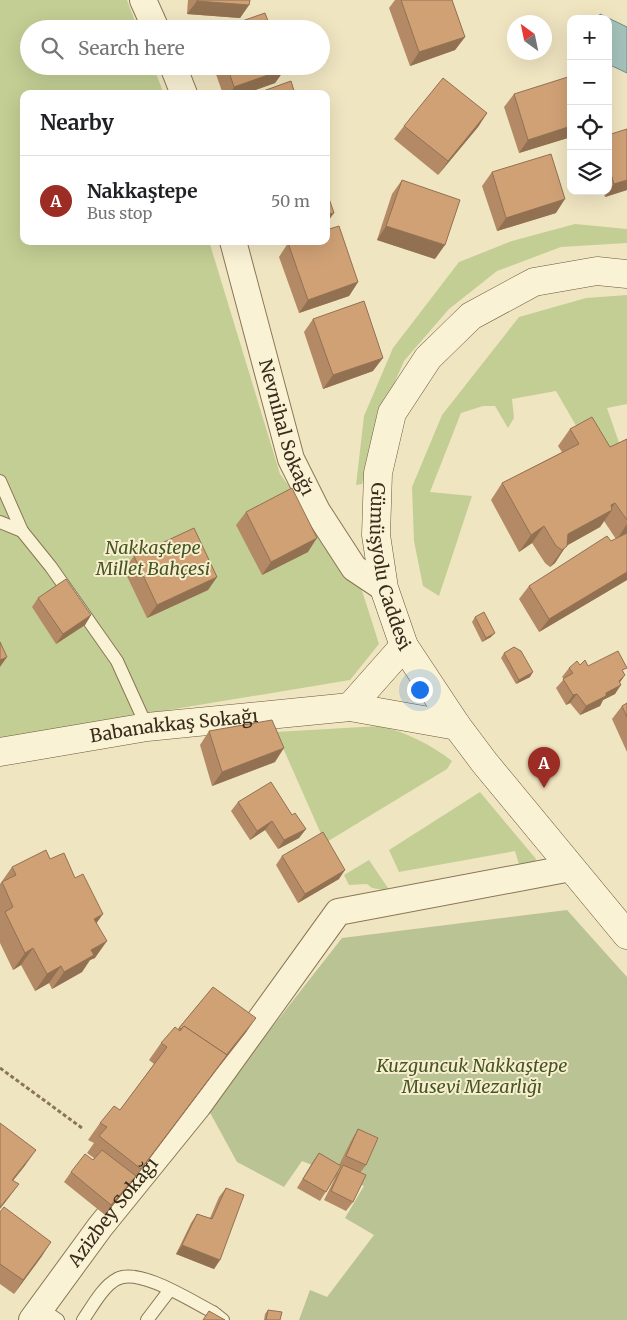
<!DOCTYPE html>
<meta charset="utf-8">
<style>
body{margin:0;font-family:Merriweather,serif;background:#f2f2f2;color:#202124}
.controls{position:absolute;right:15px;top:15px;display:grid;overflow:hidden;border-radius:10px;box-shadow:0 5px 20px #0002}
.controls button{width:45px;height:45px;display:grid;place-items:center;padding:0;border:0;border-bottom:1px solid #e0e0e0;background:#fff;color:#202124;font:25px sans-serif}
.compass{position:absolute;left:507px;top:15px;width:45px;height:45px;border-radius:50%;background:#fff;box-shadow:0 5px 20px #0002;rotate:327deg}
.you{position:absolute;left:419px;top:689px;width:18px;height:18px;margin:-12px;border:4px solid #fff;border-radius:50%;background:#1a73e8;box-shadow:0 0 0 8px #1a73e833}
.badge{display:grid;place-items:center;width:32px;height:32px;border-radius:50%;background:#9c2d25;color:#fff;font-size:16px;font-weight:700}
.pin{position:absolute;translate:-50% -41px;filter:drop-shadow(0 1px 2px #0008)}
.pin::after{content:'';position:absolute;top:26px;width:18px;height:15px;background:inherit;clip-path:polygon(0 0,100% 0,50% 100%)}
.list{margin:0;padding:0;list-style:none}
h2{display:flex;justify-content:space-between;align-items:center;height:65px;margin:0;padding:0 20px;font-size:21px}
h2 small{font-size:16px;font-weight:400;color:#757577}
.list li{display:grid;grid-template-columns:32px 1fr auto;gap:15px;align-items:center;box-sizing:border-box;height:90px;padding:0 20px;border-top:1px solid #e0e0e0}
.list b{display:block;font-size:19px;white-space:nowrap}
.list p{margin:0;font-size:16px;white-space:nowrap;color:#757577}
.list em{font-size:16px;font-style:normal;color:#757577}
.icon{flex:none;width:28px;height:28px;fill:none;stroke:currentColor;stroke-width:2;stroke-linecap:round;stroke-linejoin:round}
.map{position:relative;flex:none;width:627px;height:1320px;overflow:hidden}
.search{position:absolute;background:#fff;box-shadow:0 5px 20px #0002;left:20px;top:20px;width:310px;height:55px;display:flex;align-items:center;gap:12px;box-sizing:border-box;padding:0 18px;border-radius:28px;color:#757577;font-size:19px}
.panel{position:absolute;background:#fff;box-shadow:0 5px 20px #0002;left:20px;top:90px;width:310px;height:155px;border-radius:10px}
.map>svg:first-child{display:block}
</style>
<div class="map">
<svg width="627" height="1320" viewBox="0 0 627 1320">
<rect width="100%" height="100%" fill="#f0e5c1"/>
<g fill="#c3ce94">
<polygon points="0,0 127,0 138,29 29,29 29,66 153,66 164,94 24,94 24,241 209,241 280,474 359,581 379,644 350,680 0,738"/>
<polygon points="575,224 627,229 627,243 561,247 497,271 449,309 404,361 377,423 362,484 356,485 364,416 393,348 459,262 512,241"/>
<polygon points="627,295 627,404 607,408 623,454 597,462 556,391 512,399 514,418 508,428 495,406 483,406 461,413 430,492 472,496 439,596 423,586 414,541 412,487 442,415 519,317 586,298"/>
<path d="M379,726C406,732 430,744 452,761L447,769L325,843L276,732Z"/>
<polygon points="480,792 536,859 532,869 521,871 515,851 399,872 389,850"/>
<polygon points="369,860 390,891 372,888 367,884 349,885 344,875"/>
</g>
<polygon fill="#bac394" points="567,910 627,977 627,1320 299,1320 310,1290 327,1297 374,1235 345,1218 364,1186 302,1161 284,1187 237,1162 208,1109 342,938"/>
<polygon fill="#a4c2bb" stroke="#6a908a" points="600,14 627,27 627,73 608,64 608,19 598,19"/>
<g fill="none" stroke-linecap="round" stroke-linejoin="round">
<g stroke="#8a7657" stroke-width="14">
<g id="lane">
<polyline points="0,481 22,531 51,567 117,661 147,727"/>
<polyline points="0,522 22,531"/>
<polyline points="42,1309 58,1320"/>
<path d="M83,1320C92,1307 103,1286 117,1279C139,1267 191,1301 213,1312L223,1320"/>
<polyline points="147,1320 169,1291"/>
</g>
</g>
<g stroke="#8a7657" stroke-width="28">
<g id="street">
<polyline points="143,0 156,29"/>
<polyline points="173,66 184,94"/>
<path id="s1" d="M233,241L291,459L317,511L354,568L384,588"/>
<path id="s2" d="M32,1320L100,1227L198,1106L338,912L571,868"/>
</g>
</g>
<g stroke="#6c573b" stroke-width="29">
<g id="secondary">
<path id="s3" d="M627,274L597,271L534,282L471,316L428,358L392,413L378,473L376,535L384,588L404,646L457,726L484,762L627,935"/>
<polyline points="350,707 404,646"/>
<path id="s4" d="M0,752L147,727L350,707L457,726"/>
</g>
</g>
<polyline stroke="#8a7657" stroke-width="3" stroke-dasharray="4 2.5" stroke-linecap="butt" points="0,1068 82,1128"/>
<use href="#lane" stroke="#faf2d4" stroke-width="12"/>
<use href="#street" stroke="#faf2d4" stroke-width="26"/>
<use href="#secondary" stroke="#faf2d4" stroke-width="28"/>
</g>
<g fill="#b38a65" fill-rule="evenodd">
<polygon points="188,0 250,0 249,5 240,18 187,14"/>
<polygon points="395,0 452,0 465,37 455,50 410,66 389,8"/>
<polygon points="213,66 284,66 285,69 275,83 244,94 223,94"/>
<polygon points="514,94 571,137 519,153 504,107"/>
<polygon points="487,113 478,127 438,175 394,139 404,126"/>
<polygon points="608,135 627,190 605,197 603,191 608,191"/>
<polygon points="492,172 556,213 497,231 482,186"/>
<polygon points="402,180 435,259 377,240 392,194"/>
<polygon points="288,243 358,282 349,296 299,313 279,257"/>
<polygon points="313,319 373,371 323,389 304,332"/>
<polygon points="570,429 610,447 627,439 627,580 539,632 519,599 529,586 616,539 604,521 600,527 566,546 555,563 550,567 545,563 532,543 519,552 491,500 502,483 562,452 558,446"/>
<polygon points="246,512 308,552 262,575 236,525"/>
<polygon points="134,556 217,577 208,590 147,618 124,570"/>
<polygon points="38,598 91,615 85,625 56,644 32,607"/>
<polygon points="475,617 491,637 482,642 472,622"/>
<polygon points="504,653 530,677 516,684 501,658"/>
<polygon points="580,665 623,673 625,675 620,682 615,694 603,700 600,706 580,715 570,703 566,705 556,688 564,679 562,677 569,668"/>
<polygon points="627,703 627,752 612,719 622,706"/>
<polygon points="209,731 275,762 212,786 200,745"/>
<polygon points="238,802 292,815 306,829 299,838 278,849 265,830 250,840 231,811"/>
<polygon points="282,856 339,879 298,903 276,865"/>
<polygon points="50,859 97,923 95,958 90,960 82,972 52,989 49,983 35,991 21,965 13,970 0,943 0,884 12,867"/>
<polygon points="213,987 247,1031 215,1072 129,1186 105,1215 64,1182 71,1172 93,1160 94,1158 87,1153 94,1143 88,1140 100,1123 120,1110 154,1064 149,1060 161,1043 178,1029"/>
<path d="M358,1129L366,1165L360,1173L353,1202L346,1211L324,1200L336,1176L320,1201L297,1188L312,1163L319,1153L339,1165L352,1139ZM339,1165L342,1166L338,1173Z"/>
<polygon points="226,1188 220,1260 214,1269 176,1254 191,1223 197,1214 210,1218 219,1197"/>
<polygon points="0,1212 42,1256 14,1294 0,1284"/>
<polygon points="268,1310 280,1320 264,1320 265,1314"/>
</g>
<g fill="#927152">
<polygon points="197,1 249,5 240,18 187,14"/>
<polygon points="465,37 455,50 410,66 419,52"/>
<polygon points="285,69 275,83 244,94 230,94 234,87"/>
<polygon points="487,113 478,127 438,175 448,161"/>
<polygon points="571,126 571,137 519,153 528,140"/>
<polygon points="627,180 627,190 605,197 614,184"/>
<polygon points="565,199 556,213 497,231 506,218"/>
<polygon points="334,213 326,224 326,215"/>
<polygon points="386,226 445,245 435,259 377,240"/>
<polygon points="358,282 349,296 299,313 308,300"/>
<polygon points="383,358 373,371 323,389 333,375"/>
<polygon points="615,503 609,512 612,510 600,527 566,546 555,563 550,567 562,550 568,534 611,505"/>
<polygon points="627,524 627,536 617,539"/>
<polygon points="544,526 532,543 519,552 531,535"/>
<polygon points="317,538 308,552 262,575 271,562"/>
<polygon points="627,572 627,580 539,632 549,619"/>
<polygon points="217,577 208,590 147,618 157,605"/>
<polygon points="91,615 85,625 56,644 63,634"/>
<polygon points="495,633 491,637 482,642 486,638"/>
<polygon points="7,657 0,667 0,660"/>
<polygon points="533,672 530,677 516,684 519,680"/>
<polygon points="625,675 618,685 621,685 615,694 603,700 600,706 580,715 586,706 606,693"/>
<polygon points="577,694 570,703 566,705 573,695"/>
<polygon points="284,748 275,762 212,786 222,772"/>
<polygon points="272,821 265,830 250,840 257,831"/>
<polygon points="306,829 299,838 278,849 284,840"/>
<polygon points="345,870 339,879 298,903 305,894"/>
<polygon points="103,914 91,931 94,919"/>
<polygon points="107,941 95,958 90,960 82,972 52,989 64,972 91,950"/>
<polygon points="33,948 21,965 13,970 25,953"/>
<polygon points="61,966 49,983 35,991 47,974"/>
<polygon points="256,1018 247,1031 215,1072 129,1186 141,1169 227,1055"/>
<polygon points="36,1150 24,1167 0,1197 12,1180"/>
<polygon points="136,1176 129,1186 105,1215 111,1205"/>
<polygon points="19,1184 7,1200 0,1209 0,1207"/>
<polygon points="51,1242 42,1256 14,1294 23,1280"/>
<polygon points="182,1245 220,1260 214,1269 176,1254"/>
</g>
<g fill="#d0a175" stroke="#927152">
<polygon points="197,0 250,0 249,5 197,1"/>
<polygon points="401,0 452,0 465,37 419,52"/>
<polygon points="265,13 271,29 219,29"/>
<polygon points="227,66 284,66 285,69 234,87"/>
<polygon points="571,76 571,126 528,140 514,94"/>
<polygon points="443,78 487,113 448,161 404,126"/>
<polygon points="291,81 295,94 255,94"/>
<polygon points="627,129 627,180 614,184 608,164 608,135"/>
<polygon points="551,154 565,199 506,218 492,172"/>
<polygon points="402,180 460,200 445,245 386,226"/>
<polygon points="326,190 334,213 326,215"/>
<polygon points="339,226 358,282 308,300 288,243 294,241 326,241 326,230"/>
<polygon points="364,301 383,358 333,375 313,319"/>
<polygon points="592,417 610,447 627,439 627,520 615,503 611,505 612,510 568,534 567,546 562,550 556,546 544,526 531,535 502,483 579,444 570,429"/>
<polygon points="292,488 317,538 271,562 246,512"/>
<polygon points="194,528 217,577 157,605 134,556"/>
<polygon points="627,533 627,572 549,619 529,586 607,536 611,541"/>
<polygon points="66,579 91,615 63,634 38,598"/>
<polygon points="484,612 495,633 486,638 475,617"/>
<polygon points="0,642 7,657 0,660"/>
<polygon points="514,647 521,651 533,672 519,680 504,653"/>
<polygon points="618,651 627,668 622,670 625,675 619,681 621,685 606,693 606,696 586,706 577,694 573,695 563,679 573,673 569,668 577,661 580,665 585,660 588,666"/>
<polygon points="627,703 627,717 622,706"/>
<polygon points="272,720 284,748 222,772 209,731"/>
<polygon points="271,782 292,815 295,813 306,829 284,840 272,821 257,831 238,802"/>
<polygon points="323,832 345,870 305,894 282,856"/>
<polygon points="46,850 50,859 64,853 75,878 83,874 103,914 94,919 107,941 91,950 94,955 64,972 61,966 47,974 33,948 25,953 5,912 13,907 2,882 16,875 12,867"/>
<polygon points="213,987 256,1018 224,1058 227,1055 184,1026 181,1029 179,1028"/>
<polygon points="184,1026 227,1055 141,1169 99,1136 107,1127 100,1123 114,1106 120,1110 167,1047 161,1043 175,1027 180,1031"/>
<polygon points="0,1123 36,1150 12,1180 19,1184 0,1207"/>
<polygon points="358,1129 378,1138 366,1165 346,1156"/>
<polygon points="102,1150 136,1176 111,1205 71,1172 85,1154 93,1160"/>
<polygon points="319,1153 341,1166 326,1192 303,1179"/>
<polygon points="343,1165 366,1175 353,1202 331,1191"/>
<polygon points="226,1188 244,1195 220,1260 182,1245 197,1214 212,1219"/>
<polygon points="4,1207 51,1242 23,1280 0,1264 0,1212"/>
<polygon points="268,1310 282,1312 280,1320 266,1320"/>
<polygon points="209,1311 225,1320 203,1320"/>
</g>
<g text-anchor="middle" stroke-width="4" stroke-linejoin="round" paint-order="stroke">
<g font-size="18" fill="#392c1d" stroke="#f7efd0">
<text dy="6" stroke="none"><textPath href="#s1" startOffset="194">Nevnihal Sokağı</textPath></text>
<text dy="6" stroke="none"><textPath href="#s3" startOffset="448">Gümüşyolu Caddesi</textPath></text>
<text dy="6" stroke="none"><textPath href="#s4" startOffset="176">Babanakkaş Sokağı</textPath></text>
<text dy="6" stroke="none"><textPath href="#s2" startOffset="135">Azizbey Sokağı</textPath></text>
</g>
<g font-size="18" font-style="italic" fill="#455622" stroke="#f7efd0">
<text x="153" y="554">Nakkaştepe<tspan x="153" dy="21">Millet Bahçesi</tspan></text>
<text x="472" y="1072">Kuzguncuk Nakkaştepe<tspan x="472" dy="21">Musevi Mezarlığı</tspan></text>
</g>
</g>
</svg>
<div class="controls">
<button>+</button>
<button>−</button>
<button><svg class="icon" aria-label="locate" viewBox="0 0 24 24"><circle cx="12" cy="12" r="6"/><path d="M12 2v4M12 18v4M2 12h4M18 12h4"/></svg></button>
<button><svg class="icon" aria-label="layers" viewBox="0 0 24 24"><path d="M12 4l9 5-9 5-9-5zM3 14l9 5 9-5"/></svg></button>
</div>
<svg class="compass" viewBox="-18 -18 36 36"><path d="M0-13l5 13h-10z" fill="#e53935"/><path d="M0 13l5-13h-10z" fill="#757577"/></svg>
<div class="you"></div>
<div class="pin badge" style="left:544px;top:788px">A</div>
<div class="search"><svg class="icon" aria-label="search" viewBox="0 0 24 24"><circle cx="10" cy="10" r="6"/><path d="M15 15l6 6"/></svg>Search here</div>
<section class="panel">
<h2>Nearby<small></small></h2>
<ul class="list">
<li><span class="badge">A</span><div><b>Nakkaştepe</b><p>Bus stop</p></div><em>50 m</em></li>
</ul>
</section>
</div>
